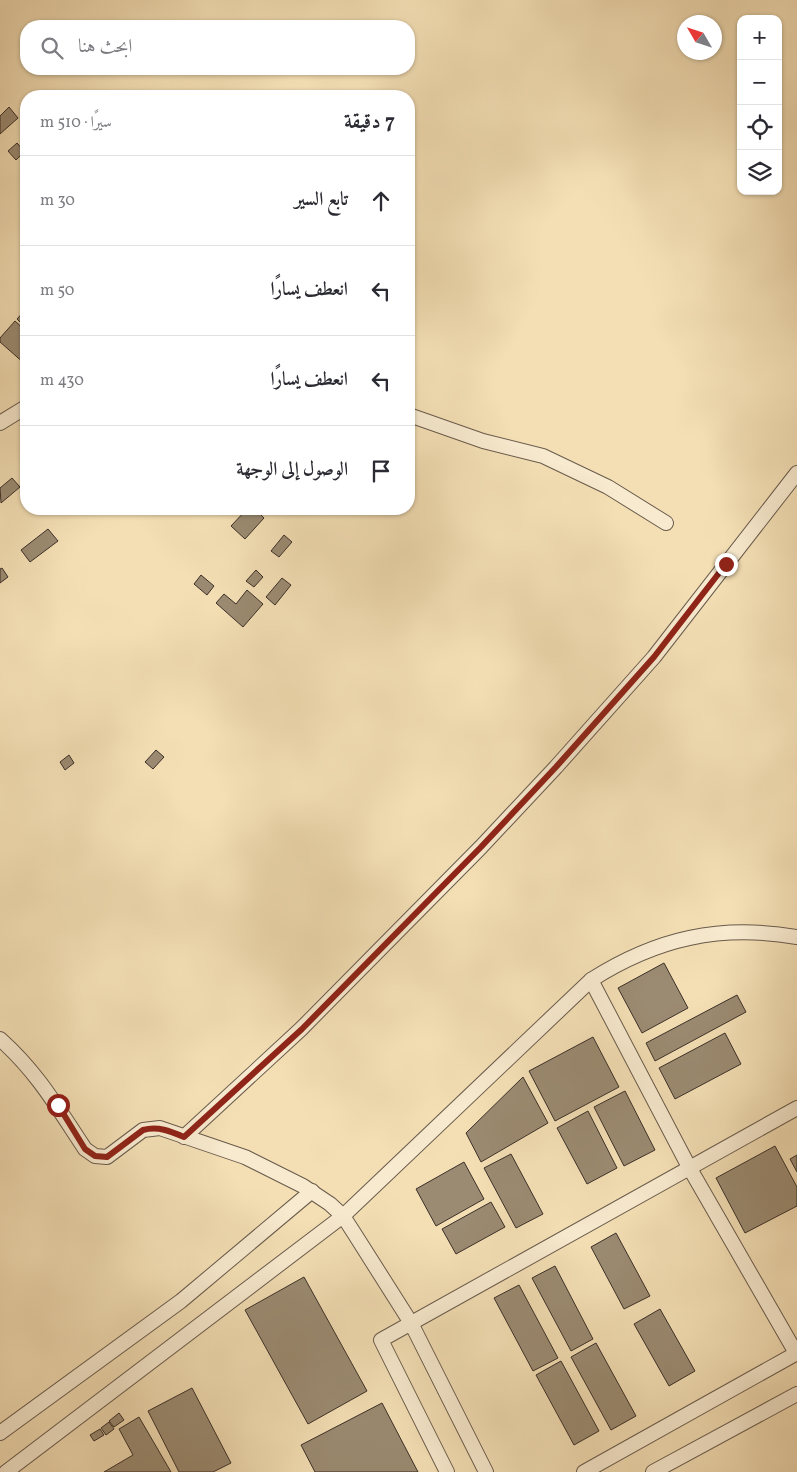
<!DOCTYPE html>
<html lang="ar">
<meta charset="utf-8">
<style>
body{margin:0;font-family:Vollkorn,Amiri,serif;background:#f2f2f3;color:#2b2b33;direction:rtl}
.controls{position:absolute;right:15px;top:15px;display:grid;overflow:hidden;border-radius:10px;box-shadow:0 1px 4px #0004}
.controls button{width:45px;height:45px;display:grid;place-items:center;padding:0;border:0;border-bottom:1px solid #e1e1e2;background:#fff;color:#2b2b33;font:25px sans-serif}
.compass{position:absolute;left:677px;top:15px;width:45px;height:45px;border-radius:50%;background:#fff;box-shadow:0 1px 4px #0004;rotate:309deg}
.stop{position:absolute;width:15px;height:15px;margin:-11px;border:4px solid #8f2418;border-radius:50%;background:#fff}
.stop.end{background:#8f2418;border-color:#fff;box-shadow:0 1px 5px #0008}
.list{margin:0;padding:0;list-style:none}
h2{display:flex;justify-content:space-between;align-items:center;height:65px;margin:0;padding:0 20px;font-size:21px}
h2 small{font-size:16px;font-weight:400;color:#7c7c81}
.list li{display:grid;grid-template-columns:32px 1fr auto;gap:15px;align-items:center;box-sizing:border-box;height:90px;padding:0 20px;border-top:1px solid #e1e1e2}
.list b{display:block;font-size:19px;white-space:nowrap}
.list em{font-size:16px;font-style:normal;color:#7c7c81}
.icon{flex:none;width:28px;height:28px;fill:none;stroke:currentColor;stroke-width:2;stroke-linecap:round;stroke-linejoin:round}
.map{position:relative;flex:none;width:797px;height:1472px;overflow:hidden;direction:ltr}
.search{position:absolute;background:#fff;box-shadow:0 1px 4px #0004;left:20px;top:20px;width:395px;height:55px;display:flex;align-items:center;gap:12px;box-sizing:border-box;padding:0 18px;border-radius:20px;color:#7c7c81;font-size:19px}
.panel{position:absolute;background:#fff;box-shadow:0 1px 4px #0004;left:20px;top:90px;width:395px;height:425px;border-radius:20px;direction:rtl}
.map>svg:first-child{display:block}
</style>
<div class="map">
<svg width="797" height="1472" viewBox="0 0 797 1472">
<rect width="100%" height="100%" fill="#f4dfb5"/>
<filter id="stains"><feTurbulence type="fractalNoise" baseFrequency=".004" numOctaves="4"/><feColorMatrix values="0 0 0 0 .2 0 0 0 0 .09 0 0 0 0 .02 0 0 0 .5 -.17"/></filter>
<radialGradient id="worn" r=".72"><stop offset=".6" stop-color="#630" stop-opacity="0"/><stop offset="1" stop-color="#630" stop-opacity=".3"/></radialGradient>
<g fill="#9b8b72" stroke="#3b2f29">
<polygon points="9,107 18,118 0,134 0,116"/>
<polygon points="17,143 25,152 26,150 26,160 21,155 16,160 8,151"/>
<polygon points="26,309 26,324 24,326 17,319"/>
<polygon points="15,321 25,330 21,334 26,339 26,363 25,364 0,342 0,338"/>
<polygon points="12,478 20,487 1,503 0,488"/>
<polygon points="247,509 255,509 264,518 245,539 231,526"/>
<polygon points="48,529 58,541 30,562 21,550"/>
<polygon points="284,535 292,542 279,557 271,551"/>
<polygon points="2,568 8,577 0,583 0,569"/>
<polygon points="256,570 263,577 254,587 246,581"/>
<polygon points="201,575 214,586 207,595 194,584"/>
<polygon points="282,578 291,585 275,605 266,597"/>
<polygon points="247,590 263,604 243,627 216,603 224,594 236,604"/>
<polygon points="156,750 164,757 153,769 145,762"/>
<polygon points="69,755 74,763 65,770 60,762"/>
<polygon points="664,963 688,1008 642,1033 618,988"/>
<polygon points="737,995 746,1012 655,1061 646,1043"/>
<polygon points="725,1033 741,1064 675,1099 659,1068"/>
<polygon points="593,1037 619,1087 555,1121 529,1071"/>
<polygon points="523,1077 548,1123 481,1162 466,1133"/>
<polygon points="625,1091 655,1150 624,1166 594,1107"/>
<polygon points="588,1111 617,1168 587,1184 557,1128"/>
<polygon points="775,1146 797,1187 797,1206 745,1233 716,1178"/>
<polygon points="511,1154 543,1214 516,1228 484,1168"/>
<polygon points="797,1155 797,1172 790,1159"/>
<polygon points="464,1162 484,1199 436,1226 416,1189"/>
<polygon points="491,1202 505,1227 456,1254 442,1229"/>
<polygon points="616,1233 650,1296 624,1309 591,1247"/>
<polygon points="555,1266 593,1339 571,1351 532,1278"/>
<polygon points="304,1277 367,1391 308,1424 245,1310"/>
<polygon points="519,1285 558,1358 533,1371 494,1298"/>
<polygon points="660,1309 695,1371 669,1386 634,1324"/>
<polygon points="596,1343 636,1416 611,1430 571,1357"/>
<polygon points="561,1361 599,1431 574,1445 536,1375"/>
<polygon points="192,1388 231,1463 213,1472 179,1472 148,1411"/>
<polygon points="382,1403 418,1472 315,1472 301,1445"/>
<polygon points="119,1413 124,1420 114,1427 109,1421"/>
<polygon points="139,1417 171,1472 104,1472 133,1455 119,1429"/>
<polygon points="109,1422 114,1429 106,1435 101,1428"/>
<polygon points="100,1429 104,1435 94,1441 90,1435"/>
</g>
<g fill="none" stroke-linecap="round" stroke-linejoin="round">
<g stroke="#695b4c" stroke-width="16">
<g id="minor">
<polyline points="409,415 483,441 543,456 608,487 666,523"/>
<polyline points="0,423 26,407"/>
<polyline points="591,980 689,1167 796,1353"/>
<path d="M0,1039C38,1073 57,1107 85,1149L95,1156L107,1157L143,1130L160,1128L245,1157L303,1186L330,1204L343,1216L354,1233L411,1323L486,1472"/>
<polyline points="184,1137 301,1029 481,847 556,767 654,657 797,473"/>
<polyline points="0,1433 181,1301 312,1191"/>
<path d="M6,1472L343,1216L591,980C657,938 720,924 797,937"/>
<polyline points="447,1472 381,1340 797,1108"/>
<polyline points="584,1472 797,1353"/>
<polyline points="653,1472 797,1394"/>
</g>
</g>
<use href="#minor" stroke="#f8eacf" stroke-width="14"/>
</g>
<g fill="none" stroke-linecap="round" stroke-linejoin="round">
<path stroke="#8f2418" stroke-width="6" d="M58,1105L85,1149L95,1156L107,1157L143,1130C158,1126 170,1131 184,1137L302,1029L481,847L556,767L654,657L726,564"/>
</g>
<rect width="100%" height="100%" filter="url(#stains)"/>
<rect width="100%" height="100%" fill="url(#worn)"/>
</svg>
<div class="controls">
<button>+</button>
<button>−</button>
<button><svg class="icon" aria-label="locate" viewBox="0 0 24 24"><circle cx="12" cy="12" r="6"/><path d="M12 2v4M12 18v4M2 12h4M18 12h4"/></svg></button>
<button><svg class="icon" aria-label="layers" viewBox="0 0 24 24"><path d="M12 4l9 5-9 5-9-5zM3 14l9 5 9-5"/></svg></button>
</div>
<svg class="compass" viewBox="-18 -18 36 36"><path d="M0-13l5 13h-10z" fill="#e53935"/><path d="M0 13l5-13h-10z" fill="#7c7c81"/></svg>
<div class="stop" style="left:58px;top:1105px"></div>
<div class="stop end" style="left:726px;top:564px"></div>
<div class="search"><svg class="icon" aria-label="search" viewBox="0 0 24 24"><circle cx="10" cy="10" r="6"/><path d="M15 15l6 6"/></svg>ابحث هنا</div>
<section class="panel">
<h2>7 دقيقة<small>سيرًا · 510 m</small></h2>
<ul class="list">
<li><svg class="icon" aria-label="ahead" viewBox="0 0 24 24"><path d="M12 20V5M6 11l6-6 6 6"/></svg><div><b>تابع السير</b></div><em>30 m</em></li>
<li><svg class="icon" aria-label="left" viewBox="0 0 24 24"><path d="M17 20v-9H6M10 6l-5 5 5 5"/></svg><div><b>انعطف يسارًا</b></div><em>50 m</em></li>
<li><svg class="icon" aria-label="left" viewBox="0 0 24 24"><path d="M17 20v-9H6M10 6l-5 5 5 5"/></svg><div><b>انعطف يسارًا</b></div><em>430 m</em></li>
<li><svg class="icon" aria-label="arrive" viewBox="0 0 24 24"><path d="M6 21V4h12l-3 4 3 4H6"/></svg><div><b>الوصول إلى الوجهة</b></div></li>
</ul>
</section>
</div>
